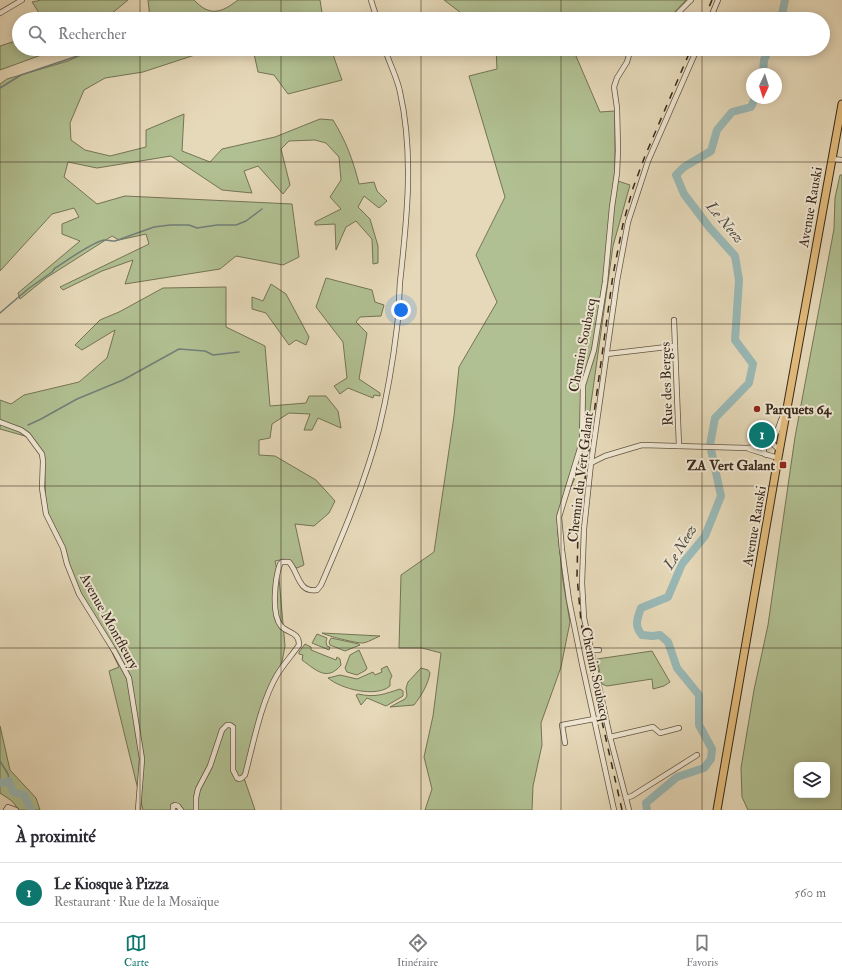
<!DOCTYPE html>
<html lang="fr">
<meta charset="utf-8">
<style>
body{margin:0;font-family:"IM FELL Double Pica",serif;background:#f2f2f3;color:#2b2b33}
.controls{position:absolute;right:12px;bottom:12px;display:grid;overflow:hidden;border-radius:8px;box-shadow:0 2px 10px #0003}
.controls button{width:36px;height:36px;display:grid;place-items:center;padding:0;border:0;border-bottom:1px solid #e1e1e2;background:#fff;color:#2b2b33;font:20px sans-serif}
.compass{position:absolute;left:746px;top:68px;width:36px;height:36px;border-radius:50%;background:#fff;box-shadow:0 2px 10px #0003;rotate:184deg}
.you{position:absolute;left:401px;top:310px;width:14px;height:14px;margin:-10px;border:3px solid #fff;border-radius:50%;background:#1a73e8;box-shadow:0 0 0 6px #1a73e833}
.badge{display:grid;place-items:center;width:26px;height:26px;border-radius:50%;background:#0f766e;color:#fff;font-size:13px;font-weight:700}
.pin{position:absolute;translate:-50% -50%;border:2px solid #fff;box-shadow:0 1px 4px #0006}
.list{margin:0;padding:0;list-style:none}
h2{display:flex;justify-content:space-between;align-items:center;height:52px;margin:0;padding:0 16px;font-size:17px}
h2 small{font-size:13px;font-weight:400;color:#7c7c81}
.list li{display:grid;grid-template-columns:26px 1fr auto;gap:12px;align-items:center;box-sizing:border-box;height:60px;padding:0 16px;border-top:1px solid #e1e1e2}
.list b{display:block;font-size:15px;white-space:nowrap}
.list p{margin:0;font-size:13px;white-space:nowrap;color:#7c7c81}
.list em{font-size:13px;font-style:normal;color:#7c7c81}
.icon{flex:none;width:22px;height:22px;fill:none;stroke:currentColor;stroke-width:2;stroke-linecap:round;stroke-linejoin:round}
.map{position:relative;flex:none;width:842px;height:810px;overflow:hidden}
.search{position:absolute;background:#fff;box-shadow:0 2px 10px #0003;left:12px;right:12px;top:12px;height:44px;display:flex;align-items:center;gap:10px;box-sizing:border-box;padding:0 14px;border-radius:22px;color:#7c7c81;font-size:15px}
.sheet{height:112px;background:#fff}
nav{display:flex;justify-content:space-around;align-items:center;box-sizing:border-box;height:56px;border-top:1px solid #e1e1e2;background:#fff;font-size:11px;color:#7c7c81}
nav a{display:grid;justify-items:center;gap:2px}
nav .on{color:#0f766e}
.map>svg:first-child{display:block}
</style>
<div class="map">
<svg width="842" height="810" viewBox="0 0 842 810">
<rect width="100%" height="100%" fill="#e6d9b9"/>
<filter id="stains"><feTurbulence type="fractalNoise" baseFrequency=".005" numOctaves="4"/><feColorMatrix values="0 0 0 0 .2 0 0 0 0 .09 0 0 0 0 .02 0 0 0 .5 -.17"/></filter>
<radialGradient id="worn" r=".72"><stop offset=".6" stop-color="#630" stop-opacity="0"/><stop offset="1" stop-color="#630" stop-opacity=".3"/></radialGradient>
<g fill="#b1c092" stroke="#747456" fill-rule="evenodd">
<polygon points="41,0 128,0 105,19 65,19 72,14 43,19 32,2"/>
<path d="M148,0H194C210,17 221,13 238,0H320L323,19H149L150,18Z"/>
<polygon points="444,0 686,0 673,14 663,19 469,19"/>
<polygon points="19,40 19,49 53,49 44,54 0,70 0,46"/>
<path d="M94,49H213L143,72L105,78L84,90L70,123L71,140L85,150L110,156L146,147V130L184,114L182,151L210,162L222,149L275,137L320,119L333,120C346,141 353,160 359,184L374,182L377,191L387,201L379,208L364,196L358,207L370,219L378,246V263L373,264L372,239L356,221L346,227L336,250L335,224L315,225V222L341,209L330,197L341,180L339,157L326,143L315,140L289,141L281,149L290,185L283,194L258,166L244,171L252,193L222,190L171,156L97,168L68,162L64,177L97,204L125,196L292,204L299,257L283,265L236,256L220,269L125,284L133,260L102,271L63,290L60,287L149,244L146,234L119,240L112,236L46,278L20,299L18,293L80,241L62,234V224L79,217L74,208L52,214L0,271V84L7,79L68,61Z"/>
<polygon points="253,49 331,49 342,80 288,94 274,75 258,72"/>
<polygon points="496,49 573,49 600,112 615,111 615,180 630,185 613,246 586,439 578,472 558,513 558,534 563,581 570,622 561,667 541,723 542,745 533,786 532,810 425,810 432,789 424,757 433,716 441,653 422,648 399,648 401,575 434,552 454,416 459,367 497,302 476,255 505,197 469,76 497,69"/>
<path d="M840,175H842V810H748L742,797L741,768L754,690L768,625L795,437L834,229L835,198ZM797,765H827V795H797Z"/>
<polygon points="326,278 372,290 375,302 384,305 381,316 360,317 356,322 367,333 359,379 380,393 380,396 374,395 373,398 348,388 340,394 334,386 347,378 343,342 316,307"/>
<polygon points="271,284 286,294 309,337 306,345 296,340 289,345 266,313 252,309 252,297 263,301"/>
<polygon points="226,287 226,327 265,346 270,406 306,403 309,396 326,396 338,411 341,428 318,418 312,430 304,430 310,414 289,413 272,424 270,438 259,440 259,455 275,456 316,480 335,501 329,513 314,526 295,524 304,565 297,568 284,559 275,561 279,578 285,646 282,662 264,699 244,778 255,810 143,810 109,671 119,667 97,621 80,591 46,508 44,457 32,438 0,429 0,400 11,404 24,395 79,382 107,358 115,330 82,350 75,345 100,320 119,312 163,288"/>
<path d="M322,633L380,636C375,638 367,643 362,643C356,643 327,636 322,633Z"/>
<polygon points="317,634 327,638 326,642 327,646 330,647 329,650 312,643"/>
<polygon points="331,638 359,644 360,645 345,651 330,645 329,642"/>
<path d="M305,644L311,647V650L336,660L337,657L340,659L341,665C327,682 316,670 302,660L303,655L299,654V652Z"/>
<polygon points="359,650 367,668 366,670 357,675 347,672 345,668 350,655"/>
<polygon points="652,651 670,682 664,686 653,689 652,679 607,686 602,684 597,659"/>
<path d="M387,666L392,676L390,680V686C376,698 341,689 328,678L340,675L357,679L373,672L375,675L382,672L381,669Z"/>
<path d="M421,668L428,670L430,673C428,685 421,696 414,705L390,707L405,699L407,696L406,688L408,682Z"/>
<path d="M400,689L403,691V696L386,706L367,698L361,705L356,695L358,694C376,698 384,694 400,689Z"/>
<polygon points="0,726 10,770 36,798 40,810 19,810 12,801 0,793"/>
</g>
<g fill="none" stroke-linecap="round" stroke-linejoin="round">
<g stroke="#727f79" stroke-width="1.5">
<polyline points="0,88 21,75 98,49"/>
<path d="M0,313L28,289L52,272L55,268C65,262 95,240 105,240C108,240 111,241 115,241L154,227L170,225H189L197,228L217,225H236L246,221L262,209"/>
<polyline points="28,425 41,419 77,399 123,380 179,349 205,351 213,355 239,352"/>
<polyline points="0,761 8,774 9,781"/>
</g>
<g stroke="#99b9b7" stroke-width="8">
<polyline points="781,19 785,0"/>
<polyline points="763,74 764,60 769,49"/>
<polyline points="0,783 9,781 13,792 24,795 31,810"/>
<path d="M647,810L646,803L677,777L704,768L711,759L712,749L699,725V695L677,668L668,642L660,635L652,636L642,635C634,626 637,619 641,608L668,597L682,564L705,536L721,496L710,445L715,418L749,383L753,364L735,340L739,280L735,256L709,227L684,194L676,175L684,167L711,151L717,130L732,112L751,107L755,98"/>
</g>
<g stroke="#635442" stroke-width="6">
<g id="street">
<polyline points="371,0 377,19"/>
<polyline points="0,13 22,0"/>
<polyline points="669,19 676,15 691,0"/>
<polyline points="710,19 718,0"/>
<polyline points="832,159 842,160"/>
<polyline points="674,320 679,446"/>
<polyline points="607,354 675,346"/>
<polyline points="0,422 21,430 28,435 42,454 43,461 42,488 46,514 63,548 67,564 79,594 115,652 129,678 142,759 138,810"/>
<polyline points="749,449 778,458"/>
<polyline points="766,455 764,453 764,448 769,443 773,444 779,450"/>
<path d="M591,463L605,456L642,445L747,448C766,446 773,444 779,426C781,420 782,416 787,412"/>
<polyline points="591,650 599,650"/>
<polyline points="610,737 653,727 660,733 679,728"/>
<polyline points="565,743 562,725 594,719"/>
<polyline points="626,798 632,796 697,755"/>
<polyline points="6,810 8,807 16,810"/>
<polyline points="173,810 173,806 175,805 178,806 181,810"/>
<path d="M196,810V798L198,789L210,766L222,730L227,725H230L233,727V770L237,778L239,779L242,778L245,775C253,745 261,702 277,675C283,665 292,655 299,645C299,631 288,634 281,626C271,614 275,578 280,564L282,562H289C299,573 298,593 317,590L321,585C343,534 365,483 379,429C387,396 393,361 397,327C399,312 399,297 400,282C407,219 414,154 400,92C397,77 389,63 385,49"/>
<polyline points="614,810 582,664 569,600 562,550 559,517 582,442 583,385 594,350 605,282 612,207 617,173 618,150 617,108 614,87 617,78 627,62 629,55 628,49"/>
<polyline points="629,810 610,737 584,618 582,583 584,529 591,463 617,281 628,222 648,161 697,49"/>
</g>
</g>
<g stroke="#37281b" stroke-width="9">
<polyline id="primary" points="717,810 778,458 842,104"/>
</g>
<use href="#street" stroke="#efe6d2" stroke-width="4.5"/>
<use href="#primary" stroke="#e3bc7c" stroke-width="7"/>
<g stroke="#37281b" stroke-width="1.5" stroke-dasharray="7 7" stroke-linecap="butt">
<polyline points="704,19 712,0"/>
<polyline points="622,810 587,655 581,622 577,576 578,530 613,275 623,224 633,188 645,156 691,49"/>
</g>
</g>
<path fill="none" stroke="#37281b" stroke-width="1" stroke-opacity="0.55" d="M140,0V19M281,0V19M421,0V19M561,0V19M702,0V19M140,49V810M281,49V810M421,49V810M561,49V810M702,49V810M0,162H842M0,324H842M0,486H842M0,648H842"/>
<g fill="#8f2418" stroke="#efe6d2" stroke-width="1.5">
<circle cx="757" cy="409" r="4"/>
<rect x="779" y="461" width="8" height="8" rx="2"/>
</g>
<g text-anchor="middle" stroke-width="4" stroke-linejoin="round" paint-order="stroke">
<g font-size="14" fill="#37281b" stroke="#efe6d2">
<text transform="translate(810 207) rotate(-80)" y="5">Avenue Rauski</text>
<text transform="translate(582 345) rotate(-79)" y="5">Chemin Soubacq</text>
<text transform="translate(666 384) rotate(-92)" y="5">Rue des Berges</text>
<text transform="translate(580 477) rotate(-83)" y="5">Chemin du Vert Galant</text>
<text transform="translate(754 526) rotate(-80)" y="5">Avenue Rauski</text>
<text transform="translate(110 621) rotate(61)" y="5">Avenue Montfleury</text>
<text transform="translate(596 674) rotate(78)" y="5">Chemin Soubacq</text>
</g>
<g font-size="14" font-weight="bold" fill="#37281b" stroke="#efe6d2" text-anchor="start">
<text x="765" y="414">Parquets 64</text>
<text x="775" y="470" text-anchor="end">ZA Vert Galant</text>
</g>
<g font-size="15" font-style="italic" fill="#504c42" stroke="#efe6d2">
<text transform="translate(725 222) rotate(50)" y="5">Le Neez</text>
<text transform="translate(680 547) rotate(-58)" y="5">Le Neez</text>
</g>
</g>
<rect width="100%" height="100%" filter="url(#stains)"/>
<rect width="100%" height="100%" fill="url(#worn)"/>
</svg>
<div class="controls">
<button><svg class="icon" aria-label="layers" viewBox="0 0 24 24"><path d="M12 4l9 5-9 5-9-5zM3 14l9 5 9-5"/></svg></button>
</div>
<svg class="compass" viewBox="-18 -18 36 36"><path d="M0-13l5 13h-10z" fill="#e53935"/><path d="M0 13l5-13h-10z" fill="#7c7c81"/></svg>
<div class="you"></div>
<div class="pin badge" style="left:762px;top:435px">1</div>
<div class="search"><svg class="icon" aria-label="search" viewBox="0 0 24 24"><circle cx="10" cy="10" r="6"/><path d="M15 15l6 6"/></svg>Rechercher</div>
</div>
<section class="sheet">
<h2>À proximité<small></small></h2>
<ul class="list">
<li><span class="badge">1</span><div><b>Le Kiosque à Pizza</b><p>Restaurant · Rue de la Mosaïque</p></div><em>560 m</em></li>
</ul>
</section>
<nav>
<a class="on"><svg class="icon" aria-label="map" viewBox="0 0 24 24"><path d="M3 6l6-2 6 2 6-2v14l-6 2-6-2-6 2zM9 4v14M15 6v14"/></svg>Carte</a>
<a><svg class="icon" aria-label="directions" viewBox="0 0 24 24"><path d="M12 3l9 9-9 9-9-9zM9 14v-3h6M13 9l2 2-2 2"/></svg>Itinéraire</a>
<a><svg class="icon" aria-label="saved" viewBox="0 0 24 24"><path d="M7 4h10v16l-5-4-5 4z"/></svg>Favoris</a>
</nav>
